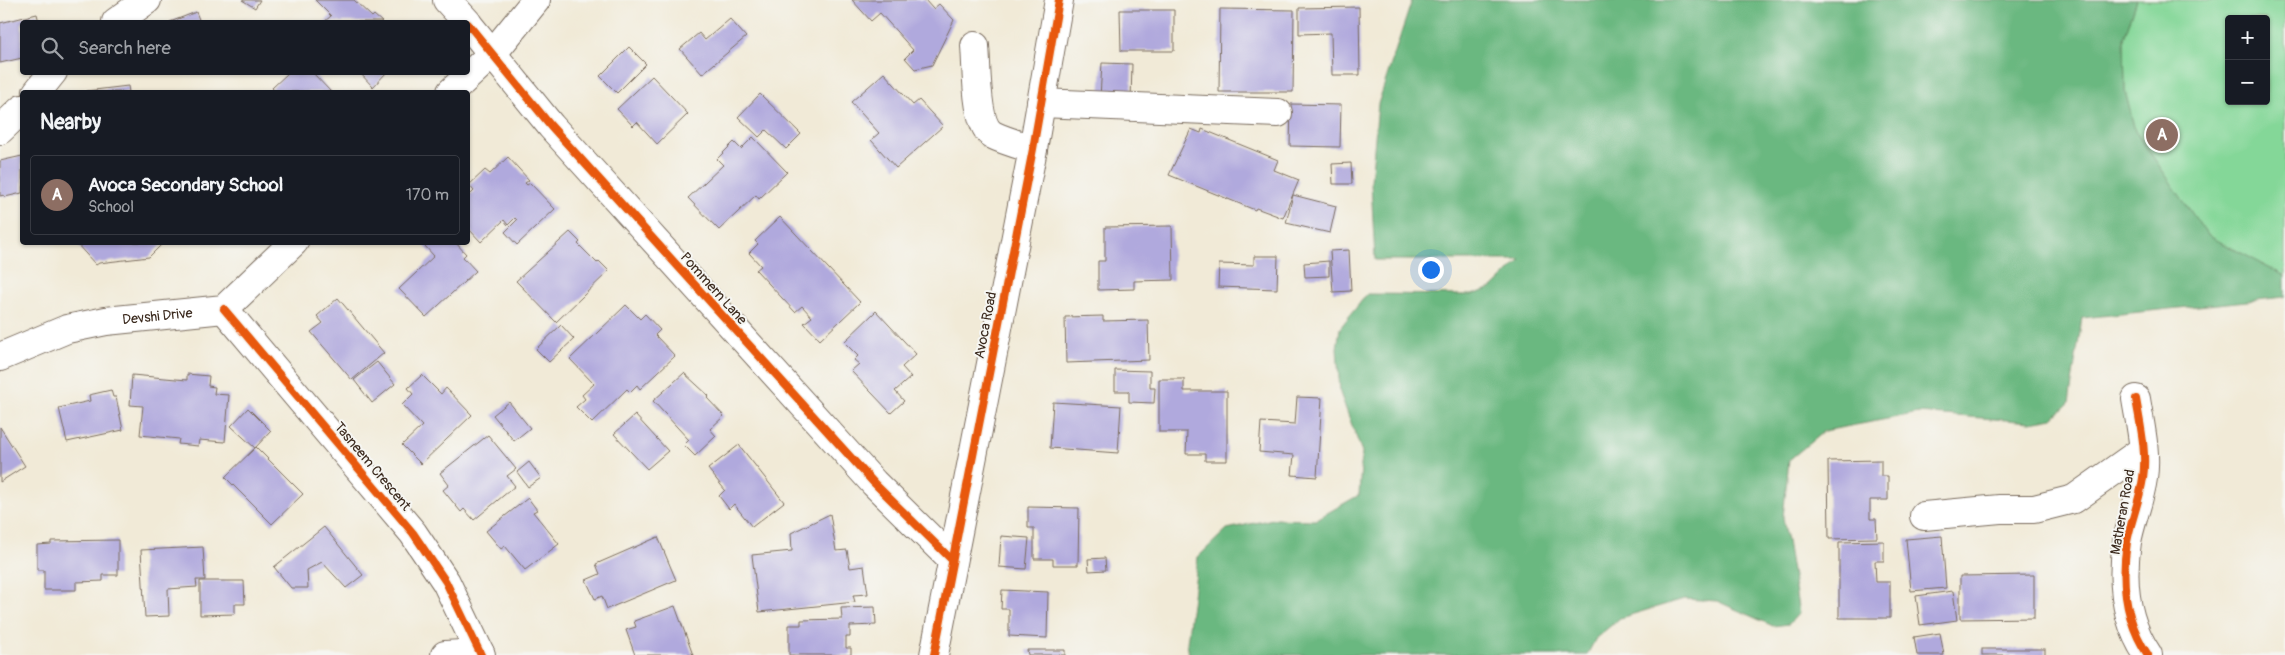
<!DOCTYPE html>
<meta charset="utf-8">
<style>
body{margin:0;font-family:Pangolin,sans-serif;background:#20242c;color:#f1f3f6}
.controls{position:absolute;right:15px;top:15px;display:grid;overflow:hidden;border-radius:5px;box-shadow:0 1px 4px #0004}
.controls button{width:45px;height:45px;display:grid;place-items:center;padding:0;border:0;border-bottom:1px solid #363941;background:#171b24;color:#f1f3f6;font:25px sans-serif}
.you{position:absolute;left:1430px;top:269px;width:18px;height:18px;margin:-12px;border:4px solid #fff;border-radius:50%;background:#1a73e8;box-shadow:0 0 0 8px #1a73e833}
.badge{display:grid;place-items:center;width:32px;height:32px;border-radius:50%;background:#db2777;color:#fff;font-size:16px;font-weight:700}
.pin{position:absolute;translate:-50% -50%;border:2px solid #fff;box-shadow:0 1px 5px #0006}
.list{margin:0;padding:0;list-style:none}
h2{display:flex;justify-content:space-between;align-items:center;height:65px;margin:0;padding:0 20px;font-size:21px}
h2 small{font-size:16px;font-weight:400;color:#9ea1a6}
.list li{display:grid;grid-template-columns:32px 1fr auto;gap:15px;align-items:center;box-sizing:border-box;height:80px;margin:0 10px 10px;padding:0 10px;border:1px solid #363941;border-radius:5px}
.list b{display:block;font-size:19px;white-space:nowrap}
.list p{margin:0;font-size:16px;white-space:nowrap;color:#9ea1a6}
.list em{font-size:16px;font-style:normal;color:#9ea1a6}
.icon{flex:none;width:28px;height:28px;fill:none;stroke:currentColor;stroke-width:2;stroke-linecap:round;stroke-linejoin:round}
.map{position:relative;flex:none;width:2285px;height:655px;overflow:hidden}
.search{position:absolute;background:#171b24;box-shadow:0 1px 4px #0004;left:20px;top:20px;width:450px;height:55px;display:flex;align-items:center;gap:12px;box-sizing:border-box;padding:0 18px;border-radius:5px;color:#9ea1a6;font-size:19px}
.panel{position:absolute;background:#171b24;box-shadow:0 1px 4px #0004;left:20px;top:90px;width:450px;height:155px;border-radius:5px}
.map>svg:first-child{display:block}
</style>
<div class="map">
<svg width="2285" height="655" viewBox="0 0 2285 655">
<rect width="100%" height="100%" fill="#f6f6f2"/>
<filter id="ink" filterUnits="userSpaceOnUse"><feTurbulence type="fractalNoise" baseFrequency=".02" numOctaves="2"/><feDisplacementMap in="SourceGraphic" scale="10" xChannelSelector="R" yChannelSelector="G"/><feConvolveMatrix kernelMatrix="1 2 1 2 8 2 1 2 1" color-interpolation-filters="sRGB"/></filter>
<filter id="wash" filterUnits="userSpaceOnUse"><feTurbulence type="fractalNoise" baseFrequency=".0096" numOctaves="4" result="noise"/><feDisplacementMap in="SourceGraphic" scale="20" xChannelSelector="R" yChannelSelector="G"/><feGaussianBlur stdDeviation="1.12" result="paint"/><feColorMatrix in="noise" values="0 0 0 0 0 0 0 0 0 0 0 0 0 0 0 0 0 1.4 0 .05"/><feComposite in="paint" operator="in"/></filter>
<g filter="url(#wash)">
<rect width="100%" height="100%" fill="#f1ead7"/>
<path fill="#84d798" stroke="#60805b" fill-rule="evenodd" d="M2137,0H2285V276L2207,235L2135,131L2125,91L2124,38ZM2229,19H2266V101H2229Z"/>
<polygon fill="#6bb880" stroke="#53714f" points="1412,0 2137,0 2124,38 2125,91 2135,131 2207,235 2285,276 2285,297 2082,318 2069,403 2053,418 2031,422 1919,413 1824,431 1789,460 1783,517 1799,613 1789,624 1773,626 1717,601 1684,599 1620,618 1596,638 1587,655 1189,655 1187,643 1198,557 1227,529 1273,519 1315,520 1359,495 1362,452 1340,393 1337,348 1340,328 1367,294 1472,295 1492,288 1521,260 1375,260 1371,182 1378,104"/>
<g id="blocks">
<g fill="#b0a9dd">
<polygon points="242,0 260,0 255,8"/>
<polygon points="315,0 354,0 372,17 374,15 382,22 324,22 331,16"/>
<polygon points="852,0 925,0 933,9 939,4 954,20 932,65 915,69 905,58 913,50 880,13 871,21"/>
<polygon points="1359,7 1360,75 1332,75 1331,33 1299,34 1299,8"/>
<polygon points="1220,9 1294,10 1293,92 1219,92"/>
<polygon points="1120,10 1174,10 1174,51 1121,51"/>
<polygon points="196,12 200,22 170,22"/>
<polygon points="37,14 39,22 22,22 22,58 0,63 0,23"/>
<polygon points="730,19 746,37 702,74 680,49 699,33 705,40"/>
<polygon points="629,47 646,64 617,93 600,76"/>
<polygon points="1102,63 1132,64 1131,100 1100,98"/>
<polygon points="289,72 312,72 331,92 276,92 272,88"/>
<polygon points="359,72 387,72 373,87"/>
<polygon points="884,73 913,105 919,100 943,126 896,168 871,140 879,133 851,102"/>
<polygon points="652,76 688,114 657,144 637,122 633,126 617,109"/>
<polygon points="128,86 129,92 86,92 86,91"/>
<polygon points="760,94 801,134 786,149 766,130 759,137 738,117"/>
<polygon points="1291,104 1341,105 1340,147 1290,146"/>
<polygon points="1191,129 1201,133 1202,129 1278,160 1274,170 1299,180 1283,218 1256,208 1255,210 1169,175"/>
<polygon points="753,137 787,172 759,199 756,195 719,230 688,198 723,165 717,159 734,142 741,149"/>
<polygon points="22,156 22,193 5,197 4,195 0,196 0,161"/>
<polygon points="508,157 529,180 525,183 527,185 530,183 555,209 517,245 505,232 517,220 515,218 508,225 504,220 481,242 468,228 468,197 474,191 469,185 485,170 490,174"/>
<polygon points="1351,163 1352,184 1333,184 1332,164"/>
<polygon points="1293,195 1336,206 1330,233 1286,223"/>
<polygon points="780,217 860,302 820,340 804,323 812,317 802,306 795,312 756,270 761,266 749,253 758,244 755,241"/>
<polygon points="1172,226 1173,280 1134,281 1134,289 1098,290 1098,261 1105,261 1105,227"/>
<polygon points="570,232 580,242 578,244 597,263 599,261 609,271 556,322 516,281"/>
<polygon points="75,242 164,242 149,257 99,263 96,265"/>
<polygon points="426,242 455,242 466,254 463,257 476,271 426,317 399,289 434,256 424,245"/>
<polygon points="1349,250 1351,291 1333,292 1330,251"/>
<polygon points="1254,256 1278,256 1277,289 1218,287 1219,264 1254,265"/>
<polygon points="1329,261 1329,276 1305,277 1304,263"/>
<polygon points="338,298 384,353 352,380 311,332 323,323 317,316"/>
<polygon points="626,305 640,319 645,314 660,330 655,335 675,356 640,389 637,385 630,392 627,389 592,423 576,407 585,399 582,395 594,384 570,359"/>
<polygon points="876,311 916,354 902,367 911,377 895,391 904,401 891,413 851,371 859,364 854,360 858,356 844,342"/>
<polygon points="1103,316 1103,321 1148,320 1149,360 1066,363 1065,317"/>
<polygon points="561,325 574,339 549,362 536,349"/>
<polygon points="377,362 395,384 372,403 354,380"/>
<polygon points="1115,370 1150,371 1150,388 1155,388 1154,403 1129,402 1129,391 1115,391"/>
<polygon points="684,373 709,396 707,398 724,416 710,429 716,436 695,456 684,445 689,440 653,401"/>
<polygon points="187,374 209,376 208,386 215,387 214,394 229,395 225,442 199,440 198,446 178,444 179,439 140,435 143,406 130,405 132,375 187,380"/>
<polygon points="422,375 441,394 446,388 472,415 421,464 402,445 422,426 402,405 413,394 408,388"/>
<polygon points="1159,379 1184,379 1184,391 1227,391 1227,461 1205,461 1205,454 1186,454 1187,432 1159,432"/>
<polygon points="111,390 113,397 116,397 123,430 67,442 59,408 90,401 89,395"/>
<polygon points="1297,397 1322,398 1317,477 1292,475 1294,455 1259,452 1261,422 1295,424"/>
<polygon points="509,402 530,428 514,441 493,415"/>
<polygon points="1053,402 1121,406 1118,453 1050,448"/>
<polygon points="248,408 271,431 255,448 231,426"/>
<polygon points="635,415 668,451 647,469 614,434"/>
<polygon points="0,427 25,466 0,482"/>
<polygon points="488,435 516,469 507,476 515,486 474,520 464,509 461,512 443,490 449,485 440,473"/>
<polygon points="739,445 784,502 752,527 734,504 729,509 719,496 725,490 708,469"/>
<polygon points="256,447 303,494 272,524 225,477"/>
<polygon points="1881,460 1881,476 1888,476 1888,500 1870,500 1870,519 1876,519 1877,538 1829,539 1828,461"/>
<polygon points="529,462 541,478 528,487 517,472"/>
<polygon points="528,498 537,510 533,512 559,544 525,570 505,546 501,549 486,531"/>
<polygon points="1028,507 1079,508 1078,565 1053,565 1053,559 1034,559 1034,528 1028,528"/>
<polygon points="830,514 836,551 847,550 850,568 864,566 868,594 853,595 855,602 759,612 752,555 792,551 791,533"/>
<polygon points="324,527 363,575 346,588 322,562 307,570 308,588 291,588 274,567"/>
<polygon points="1001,536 1029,538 1026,569 999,567"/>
<polygon points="1942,536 1946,588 1911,591 1906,539"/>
<polygon points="658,537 676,580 607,609 602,596 595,599 586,580 600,574 596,564"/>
<polygon points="118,540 118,575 103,575 103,581 76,582 76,590 44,590 44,570 37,570 37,545 51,544 51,541"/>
<polygon points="1884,541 1884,561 1875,561 1876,582 1890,582 1890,618 1839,618 1839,542"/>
<polygon points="203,547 205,580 196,580 197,587 168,589 169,616 145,617 141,550"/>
<polygon points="1105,558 1106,570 1089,571 1088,559"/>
<polygon points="2034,575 2034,618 1960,619 1960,576"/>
<polygon points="200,581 244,581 245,604 235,604 235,614 200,615"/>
<polygon points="1002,590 1048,592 1047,638 1009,636 1009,609 1001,609"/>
<polygon points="1953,591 1957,620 1920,625 1916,596"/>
<polygon points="675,606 693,655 635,655 626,630 636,627 634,621"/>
<polygon points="875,607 876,625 850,626 850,637 846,637 846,648 851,648 851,655 789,655 789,625 801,625 801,620 842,619 841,608"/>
<polygon points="1940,633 1944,655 1917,655 1914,637"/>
<rect x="1982" y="649" width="63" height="6"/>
<polygon points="1027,650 1065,650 1065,655 1028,655"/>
</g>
</g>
</g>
<g filter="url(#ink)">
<use href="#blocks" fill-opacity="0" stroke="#7b6d5f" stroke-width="1"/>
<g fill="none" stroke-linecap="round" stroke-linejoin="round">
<g stroke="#7b6d5f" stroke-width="30">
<g id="minor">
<polyline points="447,0 467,22"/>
<polyline points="116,22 147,0"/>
<polyline points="468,24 551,126 874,483 952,560"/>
<path d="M975,46C977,66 975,125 993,135C1005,141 1020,145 1033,149"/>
<polyline points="37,92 53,72"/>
<polyline points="451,92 493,53 536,0"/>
<polyline points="1041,103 1278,113"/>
<polyline points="0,130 22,109"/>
<polyline points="224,309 413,533 446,582 481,655"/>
<path id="s1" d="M0,357L67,329L106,321L224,309L294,242"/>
<path d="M2136,399C2140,424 2147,452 2143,478C2140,500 2131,520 2127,542C2121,581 2125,621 2148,655"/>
<polyline points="1924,516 2000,509 2034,509 2074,499 2143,450"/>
<polyline points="445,655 480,653"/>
<polyline points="934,655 1033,149 1059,0"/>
</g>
</g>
<use href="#minor" stroke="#fff" stroke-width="28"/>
<g stroke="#f6f6f2" stroke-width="11">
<g id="cycleway">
<polyline points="468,24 551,126 874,483 952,560"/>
<polyline points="224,309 413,533 446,582 481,655"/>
<path d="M2136,399C2140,424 2147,452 2143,478C2140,500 2131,520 2127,542C2121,581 2125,621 2148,655"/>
<polyline points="934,655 1033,149 1059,0"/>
</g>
</g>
<use href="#cycleway" stroke="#e8590c" stroke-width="8"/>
</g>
</g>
<g text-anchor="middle" stroke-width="4" stroke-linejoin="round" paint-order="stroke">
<g font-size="14" fill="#3b2a1e" stroke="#f6f6f2">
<text transform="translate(714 288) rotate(48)" y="5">Pommern Lane</text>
<text dy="5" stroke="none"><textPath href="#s1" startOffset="164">Devshi Drive</textPath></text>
<text transform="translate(985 325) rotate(-79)" y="5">Avoca Road</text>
<text transform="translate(373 466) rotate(50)" y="5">Tasneem Crescent</text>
<text transform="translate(2122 512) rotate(-80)" y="5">Matheran Road</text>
</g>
</g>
</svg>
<div class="controls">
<button>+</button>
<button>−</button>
</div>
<div class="you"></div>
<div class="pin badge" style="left:2162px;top:135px;background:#8d6e63">A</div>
<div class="search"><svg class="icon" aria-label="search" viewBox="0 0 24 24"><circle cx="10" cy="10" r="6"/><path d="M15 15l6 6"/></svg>Search here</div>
<section class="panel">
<h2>Nearby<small></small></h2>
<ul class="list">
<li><span class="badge" style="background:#8d6e63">A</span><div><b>Avoca Secondary School</b><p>School</p></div><em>170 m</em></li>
</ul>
</section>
</div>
